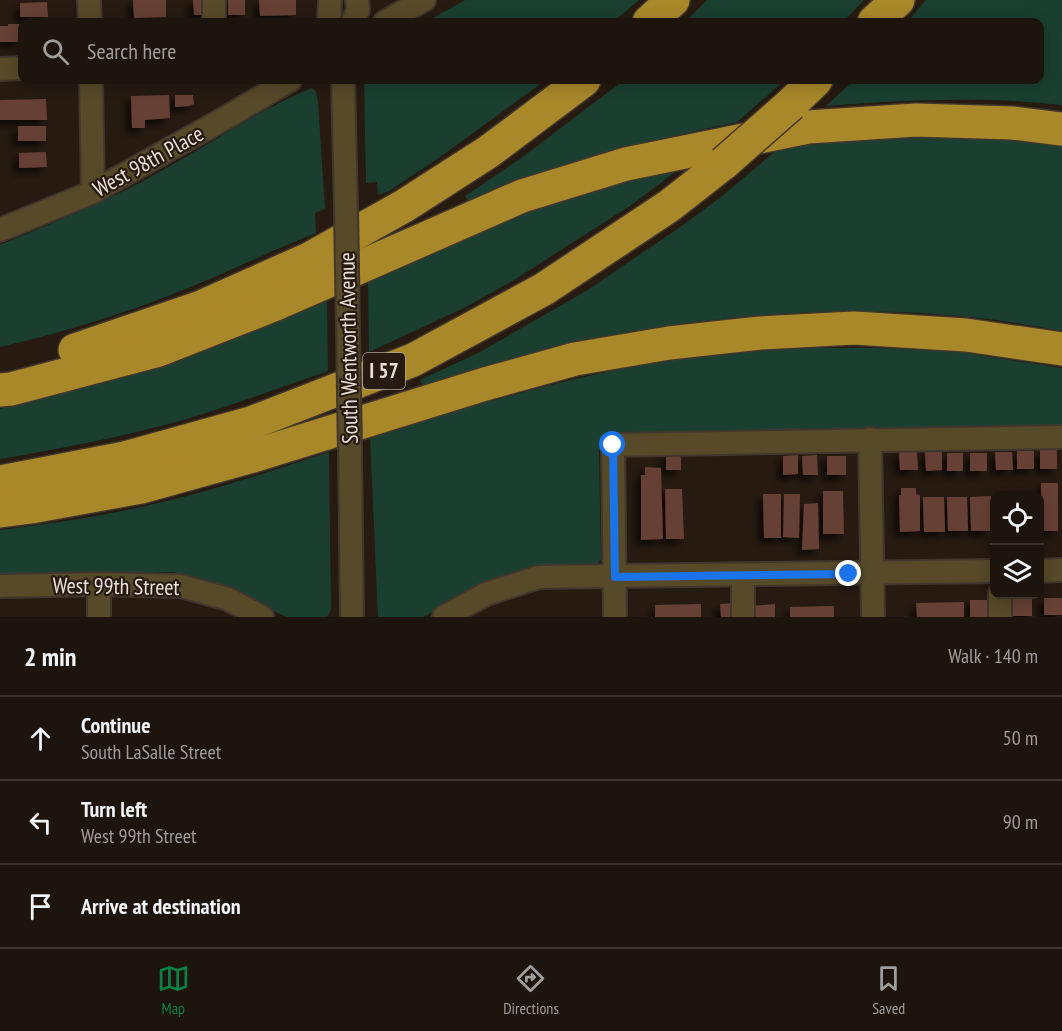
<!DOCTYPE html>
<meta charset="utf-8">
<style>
body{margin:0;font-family:"PT Sans Narrow",sans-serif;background:#251d16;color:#f1f3f6}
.controls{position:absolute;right:18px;bottom:18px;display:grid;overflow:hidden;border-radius:12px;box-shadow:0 3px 15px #0003}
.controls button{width:54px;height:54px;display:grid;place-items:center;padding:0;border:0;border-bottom:2px solid #3a332e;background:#1c140d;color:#f1f3f6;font:30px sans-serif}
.stop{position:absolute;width:18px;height:18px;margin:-14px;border:4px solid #1a73e8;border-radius:50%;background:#fff}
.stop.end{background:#1a73e8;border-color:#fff;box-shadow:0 2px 6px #0008}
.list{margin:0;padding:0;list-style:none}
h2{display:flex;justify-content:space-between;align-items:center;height:78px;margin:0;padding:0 24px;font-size:26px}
h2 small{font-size:20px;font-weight:400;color:#a09e9d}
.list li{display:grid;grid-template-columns:39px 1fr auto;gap:18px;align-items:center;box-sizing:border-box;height:84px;padding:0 24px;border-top:2px solid #3a332e}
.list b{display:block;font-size:22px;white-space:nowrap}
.list p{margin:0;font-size:20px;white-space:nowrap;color:#a09e9d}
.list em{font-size:20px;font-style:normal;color:#a09e9d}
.icon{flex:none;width:33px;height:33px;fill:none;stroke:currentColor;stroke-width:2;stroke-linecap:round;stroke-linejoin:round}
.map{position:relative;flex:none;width:1062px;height:617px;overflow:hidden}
.search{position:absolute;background:#1c140d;box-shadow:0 3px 15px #0003;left:18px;right:18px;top:18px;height:66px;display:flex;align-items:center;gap:15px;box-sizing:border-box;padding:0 21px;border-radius:12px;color:#a09e9d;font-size:22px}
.sheet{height:330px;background:#1c140d}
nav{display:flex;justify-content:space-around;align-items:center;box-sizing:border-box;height:84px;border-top:2px solid #3a332e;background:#1c140d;font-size:16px;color:#a09e9d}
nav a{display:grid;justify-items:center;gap:3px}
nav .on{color:#0b8043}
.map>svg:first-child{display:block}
</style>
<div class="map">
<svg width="1062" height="617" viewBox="0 0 1062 617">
<defs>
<filter id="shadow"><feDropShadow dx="-5.5" dy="5.5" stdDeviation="3" flood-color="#0009"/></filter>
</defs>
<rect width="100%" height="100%" fill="#261a11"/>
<g fill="#1a3f30">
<polygon points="465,0 639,0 613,22 426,22"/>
<polygon points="707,0 864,0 843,22 685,22"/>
<path d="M926,0H1062V105C983,96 905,100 826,106L854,80H1040V22H907Z"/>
<polygon points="364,80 546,80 440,157 389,191 378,195 377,182 366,183"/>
<polygon points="624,80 785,80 737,122 682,134 595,157 469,203 465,196 524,156"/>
<path d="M312,88L316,92L318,102L325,209L315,213L316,233C283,246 251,261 219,275C149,306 74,330 0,347V245C55,222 111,200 163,170C212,143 260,109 312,88Z"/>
<path d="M969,135L1062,142V331C908,300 747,308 594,339C536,350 480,369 423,386L420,380L478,353L586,291L676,230L721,197L779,148L903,136Z"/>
<polygon points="686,164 630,206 514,280 466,307 369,352 368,280 525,213 634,178"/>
<path d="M327,300L328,371C279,388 230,406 180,421C121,437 60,449 0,459V409L132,375L201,351Z"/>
<path d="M799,348H875L952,351L1062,368V433L602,445L599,451L601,559L598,564L538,567L513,573L493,580L423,617H378L370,437C486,402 601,366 722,353C747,350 774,350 799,348Z"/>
<path d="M329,452L331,610L327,617H286L216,583L173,572L0,575V530C55,523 109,515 162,502C219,489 274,470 329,452Z"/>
</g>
<g fill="#664036" filter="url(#shadow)">
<polygon points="133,0 166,0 166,17 134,18"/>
<polygon points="193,0 210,0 210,15 194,15"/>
<rect x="228" y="0" width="17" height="15"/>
<polygon points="259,0 296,0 296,15 260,16"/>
<polygon points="47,2 48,17 20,17 20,3"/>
<polygon points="8,24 22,24 22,42 0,42 0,26 8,26"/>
<polygon points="169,95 170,118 145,120 145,128 132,128 131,96"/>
<polygon points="175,95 193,95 194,104 189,106 175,107"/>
<polygon points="46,99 47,120 0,120 0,100"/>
<rect x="18" y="126" width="28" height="15"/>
<polygon points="46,152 47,167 19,168 19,153"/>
<rect x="1040" y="450" width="17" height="19"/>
<rect x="1017" y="451" width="17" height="18"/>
<polygon points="899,452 917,452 918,470 900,470"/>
<polygon points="925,452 942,452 942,470 926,471"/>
<polygon points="995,452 1012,452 1013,470 996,470"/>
<rect x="666" y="453" width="15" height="17"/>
<rect x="947" y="453" width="16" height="18"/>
<rect x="970" y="453" width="17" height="18"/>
<polygon points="798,455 798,474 783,475 783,456"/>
<polygon points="817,455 818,475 803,475 802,456"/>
<rect x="827" y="456" width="19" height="19"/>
<polygon points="645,467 661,468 663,539 641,540 641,475 645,475"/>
<rect x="1041" y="483" width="17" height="48"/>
<polygon points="901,488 916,488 916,494 920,495 920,531 900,532 899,495 901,495"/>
<polygon points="665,489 682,489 684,539 666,539"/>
<polygon points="823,491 843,491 844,534 823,534"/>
<polygon points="763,494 781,494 781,538 764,538"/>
<polygon points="784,494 800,494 799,538 783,537"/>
<polygon points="991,496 991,531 971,531 970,497"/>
<polygon points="923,497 944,497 945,532 924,532"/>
<polygon points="947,497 967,497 968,531 948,531"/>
<polygon points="818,503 819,549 802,550 804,504"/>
<polygon points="1032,597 1032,616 1009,616 1009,598"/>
<rect x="1044" y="598" width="18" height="17"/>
<rect x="970" y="600" width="22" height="17"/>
<polygon points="964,602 964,617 917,617 916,603"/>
<polygon points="737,603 738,617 721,617 720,604"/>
<polygon points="701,604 701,617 655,617 655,605"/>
<polygon points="775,604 775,617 752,617 751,606"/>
<polygon points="834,606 834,617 790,617 790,607"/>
</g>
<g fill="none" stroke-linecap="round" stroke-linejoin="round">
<g stroke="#41362d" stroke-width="26">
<g id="minor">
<polyline points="89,0 90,22"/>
<polyline points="214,0 214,22"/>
<polyline points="329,22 330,0"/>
<polyline points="353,22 358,10 357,0"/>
<polyline points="385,22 424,0"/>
<polyline points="0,69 22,68"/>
<polyline points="91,80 93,192"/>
<polyline points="343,80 346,209"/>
<polyline points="0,230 93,192 229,116 290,80"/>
<polyline points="870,439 873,617"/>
<polyline points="350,452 352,617"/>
<polyline points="1040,571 1062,570"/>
<polyline points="743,575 743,617"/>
<polyline points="99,584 99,617"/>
<polyline points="0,586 99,584 181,586 228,599 262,617"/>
<polyline points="1000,594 1000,617"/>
<polyline points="444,617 486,594 539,577 994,571"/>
<polyline points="615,617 613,445 1062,437"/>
</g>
</g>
<g stroke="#41362d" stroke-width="36">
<g id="highway">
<polyline points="649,22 673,0"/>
<polyline points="874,22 898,0"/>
<polyline points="791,104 816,80"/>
<polyline points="75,350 201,307 311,258 404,206 488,152 584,80"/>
<polyline points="0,390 11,389 159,350 276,304 522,196 626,164 808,127 916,120 1012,123 1062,129"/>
<polyline points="0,482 125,458 251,423 413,360 544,289 669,206 724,163"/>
<polyline points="0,511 31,507 141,487 253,456 485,384 575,359 669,343 760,333 854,328 966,335 1062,349"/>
</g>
</g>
<use href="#minor" stroke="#574a29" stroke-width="22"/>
<use href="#highway" stroke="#a9882a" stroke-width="33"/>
<g stroke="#41362d" stroke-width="26" stroke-linecap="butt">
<polyline id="minor-bridge" points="346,209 350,452"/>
</g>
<g stroke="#41362d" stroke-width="36" stroke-linecap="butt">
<polyline id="highway-bridge" points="724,163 791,104"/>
</g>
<use href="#minor-bridge" stroke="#574a29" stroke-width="22"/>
<use href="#highway-bridge" stroke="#a9882a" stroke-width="33"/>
</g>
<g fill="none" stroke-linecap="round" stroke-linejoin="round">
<polyline stroke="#1a73e8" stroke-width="8" points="613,445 615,577 849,574"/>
</g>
<g text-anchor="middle" stroke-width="4.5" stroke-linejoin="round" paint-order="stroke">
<rect fill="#261a11" stroke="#afa59e" stroke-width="1.5" x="363" y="353" width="42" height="36" rx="4.5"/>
<g font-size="21" font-weight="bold" fill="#eae0da">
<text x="384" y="378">I 57</text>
</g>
<g font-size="22" fill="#eae0da" stroke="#261a11">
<text transform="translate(148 161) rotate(-29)" y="8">West 98th Place</text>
<text transform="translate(348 348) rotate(-91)" y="8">South Wentworth Avenue</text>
<text transform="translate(116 586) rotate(1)" y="8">West 99th Street</text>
</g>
</g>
</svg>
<div class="controls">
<button><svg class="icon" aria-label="locate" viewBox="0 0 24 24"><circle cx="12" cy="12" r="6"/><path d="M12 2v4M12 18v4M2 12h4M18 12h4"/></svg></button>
<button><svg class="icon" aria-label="layers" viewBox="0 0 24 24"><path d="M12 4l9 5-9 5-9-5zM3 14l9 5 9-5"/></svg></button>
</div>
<div class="stop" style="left:613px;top:445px"></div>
<div class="stop end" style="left:849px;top:574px"></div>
<div class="search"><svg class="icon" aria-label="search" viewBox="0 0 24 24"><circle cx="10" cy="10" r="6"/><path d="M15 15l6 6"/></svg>Search here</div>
</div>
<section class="sheet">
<h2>2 min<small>Walk · 140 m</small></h2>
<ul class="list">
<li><svg class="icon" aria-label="ahead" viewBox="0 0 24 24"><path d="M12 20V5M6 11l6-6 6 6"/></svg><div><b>Continue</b><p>South LaSalle Street</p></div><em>50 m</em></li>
<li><svg class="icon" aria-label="left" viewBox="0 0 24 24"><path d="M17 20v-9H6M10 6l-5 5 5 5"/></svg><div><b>Turn left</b><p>West 99th Street</p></div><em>90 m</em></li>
<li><svg class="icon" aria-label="arrive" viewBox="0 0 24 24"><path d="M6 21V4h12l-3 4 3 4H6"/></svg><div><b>Arrive at destination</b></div></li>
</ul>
</section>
<nav>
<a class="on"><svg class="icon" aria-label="map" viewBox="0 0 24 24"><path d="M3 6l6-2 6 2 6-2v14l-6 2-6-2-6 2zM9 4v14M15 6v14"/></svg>Map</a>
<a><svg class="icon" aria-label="directions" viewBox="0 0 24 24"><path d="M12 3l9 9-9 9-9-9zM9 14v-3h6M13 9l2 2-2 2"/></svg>Directions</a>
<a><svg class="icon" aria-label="saved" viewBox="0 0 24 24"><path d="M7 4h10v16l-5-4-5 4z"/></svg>Saved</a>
</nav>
